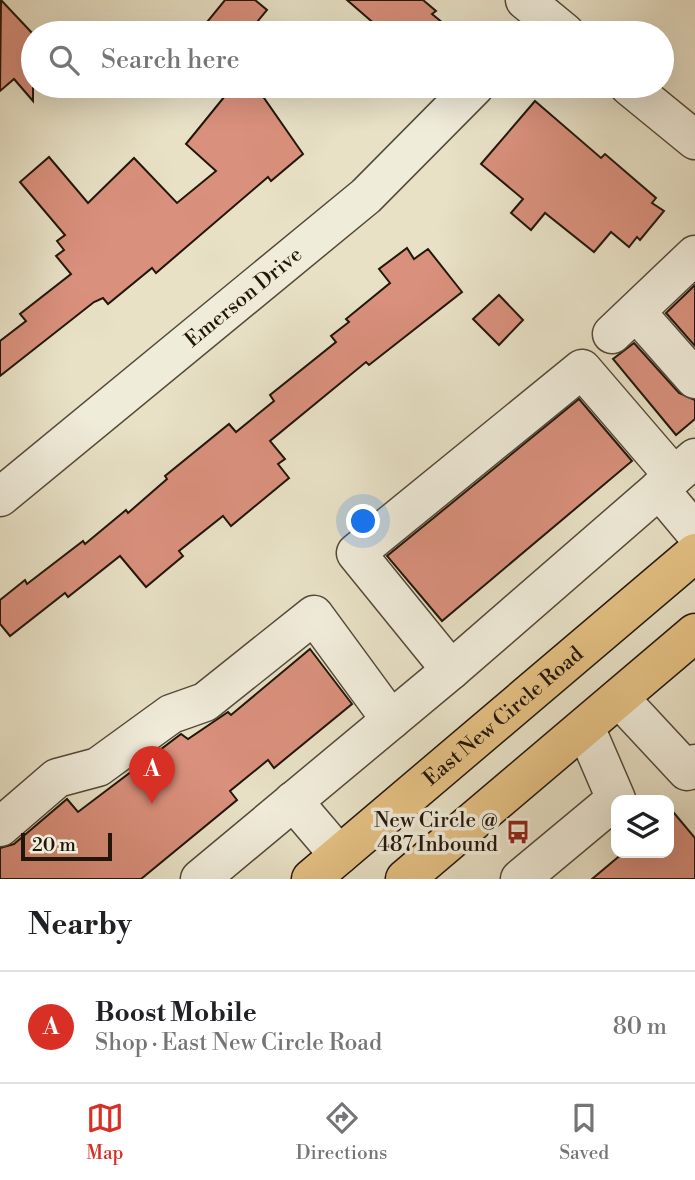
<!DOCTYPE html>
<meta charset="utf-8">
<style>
body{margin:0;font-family:"Libre Bodoni",serif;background:#f2f2f2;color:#202124}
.controls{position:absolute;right:21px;bottom:21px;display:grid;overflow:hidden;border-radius:14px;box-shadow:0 7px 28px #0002}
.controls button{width:63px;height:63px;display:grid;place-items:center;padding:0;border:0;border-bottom:2px solid #e0e0e0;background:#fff;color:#202124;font:35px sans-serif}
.scale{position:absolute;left:21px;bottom:18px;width:91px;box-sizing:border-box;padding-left:7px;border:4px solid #22160a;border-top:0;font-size:19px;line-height:24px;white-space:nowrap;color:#22160a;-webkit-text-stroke:5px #f0ecda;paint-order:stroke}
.you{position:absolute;left:364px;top:522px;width:24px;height:24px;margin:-18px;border:5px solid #fff;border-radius:50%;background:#1a73e8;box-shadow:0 0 0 10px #1a73e833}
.badge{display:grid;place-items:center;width:46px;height:46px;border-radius:50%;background:#d93025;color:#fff;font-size:23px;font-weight:700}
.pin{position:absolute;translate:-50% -58px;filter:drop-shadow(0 2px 4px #0008)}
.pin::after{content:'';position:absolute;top:37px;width:24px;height:21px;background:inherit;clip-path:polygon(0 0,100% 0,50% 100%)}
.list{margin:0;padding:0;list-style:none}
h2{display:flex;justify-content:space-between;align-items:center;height:91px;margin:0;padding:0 28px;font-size:30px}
h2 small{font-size:23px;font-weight:400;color:#757577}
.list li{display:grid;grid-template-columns:46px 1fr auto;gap:21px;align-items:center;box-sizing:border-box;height:112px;padding:0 28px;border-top:2px solid #e0e0e0}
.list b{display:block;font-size:26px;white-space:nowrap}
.list p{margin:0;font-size:23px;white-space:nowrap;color:#757577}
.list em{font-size:23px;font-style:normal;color:#757577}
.icon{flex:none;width:38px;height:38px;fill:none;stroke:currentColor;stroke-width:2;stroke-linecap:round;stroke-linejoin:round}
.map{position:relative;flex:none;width:695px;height:879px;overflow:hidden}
.search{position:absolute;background:#fff;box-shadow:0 7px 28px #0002;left:21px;right:21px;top:21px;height:77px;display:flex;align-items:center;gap:18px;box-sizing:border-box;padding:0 24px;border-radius:38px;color:#757577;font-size:26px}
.sheet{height:203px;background:#fff}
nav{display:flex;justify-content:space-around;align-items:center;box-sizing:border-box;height:98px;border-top:2px solid #e0e0e0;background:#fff;font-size:19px;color:#757577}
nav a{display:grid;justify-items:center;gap:4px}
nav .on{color:#d93025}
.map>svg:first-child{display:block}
</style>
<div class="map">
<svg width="695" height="879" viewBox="0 0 695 879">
<rect width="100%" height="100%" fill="#e8e1c6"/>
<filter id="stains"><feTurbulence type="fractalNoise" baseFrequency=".00286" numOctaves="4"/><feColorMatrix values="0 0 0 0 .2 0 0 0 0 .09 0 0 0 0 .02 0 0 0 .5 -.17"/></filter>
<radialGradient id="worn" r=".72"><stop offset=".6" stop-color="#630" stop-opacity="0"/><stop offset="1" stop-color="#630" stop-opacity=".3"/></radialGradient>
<g fill="#d9907c" stroke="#22160a" stroke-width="2">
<polygon points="1,0 33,34 33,101 14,79 0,91"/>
<polygon points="225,0 255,0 267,10 248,33 221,33 207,22"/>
<polygon points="347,0 423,0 436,11 432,14 455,33 385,33"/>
<polygon points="233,86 250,86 264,98 303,154 271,181 268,177 156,273 152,268 108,304 103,298 94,302 0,376 0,341 26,321 20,314 71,274 56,256 64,250 57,241 65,235 20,182 49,157 88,203 134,158 177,203 216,171 186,144"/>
<polygon points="535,101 601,158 605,154 656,198 652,203 664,211 640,240 637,237 629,247 611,232 594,252 545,213 531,230 511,213 523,199 481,164"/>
<polygon points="407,248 414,259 428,249 462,292 369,365 366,362 270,441 285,459 278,464 289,478 231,526 223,516 179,551 183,556 146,587 120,556 68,597 65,593 10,636 0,624 0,600 25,580 27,584 83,541 85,544 126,510 128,513 167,479 165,476 229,424 236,432 274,401 270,395 336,342 331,336 349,322 346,319 390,283 379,269"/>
<polygon points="695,285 695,346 666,313"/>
<polygon points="499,295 523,320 499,345 473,319"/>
<polygon points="634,343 679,393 695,400 695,419 676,435 613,359"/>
<polygon points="579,399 632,461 442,621 387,556"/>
<polygon points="310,649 352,704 274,768 268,760 230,791 237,800 141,879 0,879 0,848 14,844 67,799 78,812 181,734 188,739 228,712 231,715"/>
<polygon points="669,807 695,838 695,879 592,879 623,853 669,853"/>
</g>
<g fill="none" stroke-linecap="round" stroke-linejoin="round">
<g stroke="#544939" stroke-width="41">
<g id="minor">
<polyline points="525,0 565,33"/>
<polyline points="629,86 695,140"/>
<polyline points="636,312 695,379"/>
<polyline points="612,334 695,255"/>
<polyline points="659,489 695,532"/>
<path id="s1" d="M0,497L366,196L475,86"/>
<polyline points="451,670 356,553 582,369 674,476"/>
<polyline points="619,698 687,771 695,764"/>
<polyline points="293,801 339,855"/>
<polyline points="0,827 57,778 98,767 171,714 205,702 314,615 391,720"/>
<polyline points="200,879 451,670 695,458"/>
<polyline points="520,879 616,799 585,727"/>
</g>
</g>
<g stroke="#22160a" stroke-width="41">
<g id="highway">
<path id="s2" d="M311,879L695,553"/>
<polyline points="405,879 695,633"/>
</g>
</g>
<use href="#minor" stroke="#f0ecda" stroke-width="38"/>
<use href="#highway" stroke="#e4c083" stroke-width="38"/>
</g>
<defs>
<g id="bus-bare" transform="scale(1.89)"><path d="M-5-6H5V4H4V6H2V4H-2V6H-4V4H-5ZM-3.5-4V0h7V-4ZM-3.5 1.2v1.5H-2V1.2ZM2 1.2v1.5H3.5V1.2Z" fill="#8f2418" stroke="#f0ecda" stroke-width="2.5" paint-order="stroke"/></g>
</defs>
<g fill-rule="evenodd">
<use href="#bus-bare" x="518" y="832"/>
</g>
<g text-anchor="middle" stroke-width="7" stroke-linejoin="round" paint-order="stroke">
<g font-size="21" fill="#22160a" stroke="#f0ecda">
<text dy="7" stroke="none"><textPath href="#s1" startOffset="315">Emerson Drive</textPath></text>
<text dy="7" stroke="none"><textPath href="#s2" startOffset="252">East New Circle Road</textPath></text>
</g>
<g font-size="21" fill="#22160a" stroke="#f0ecda" text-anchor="end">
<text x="498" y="827">New Circle @<tspan x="498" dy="24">487 Inbound</tspan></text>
</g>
</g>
<rect width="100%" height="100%" filter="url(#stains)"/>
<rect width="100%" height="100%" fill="url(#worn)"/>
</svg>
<div class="controls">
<button><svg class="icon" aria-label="layers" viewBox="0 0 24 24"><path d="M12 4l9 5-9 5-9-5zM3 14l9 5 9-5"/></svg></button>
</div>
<div class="scale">20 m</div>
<div class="you"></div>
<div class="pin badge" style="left:152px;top:804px">A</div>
<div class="search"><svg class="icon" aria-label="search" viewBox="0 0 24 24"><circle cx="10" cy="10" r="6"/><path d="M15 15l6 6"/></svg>Search here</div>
</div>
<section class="sheet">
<h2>Nearby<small></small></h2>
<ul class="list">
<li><span class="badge">A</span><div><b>Boost Mobile</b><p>Shop · East New Circle Road</p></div><em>80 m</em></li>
</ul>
</section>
<nav>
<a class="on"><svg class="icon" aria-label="map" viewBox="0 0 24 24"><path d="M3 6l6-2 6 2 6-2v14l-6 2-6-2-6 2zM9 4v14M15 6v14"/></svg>Map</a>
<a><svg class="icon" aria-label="directions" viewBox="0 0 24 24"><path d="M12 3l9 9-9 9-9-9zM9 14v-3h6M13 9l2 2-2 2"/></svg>Directions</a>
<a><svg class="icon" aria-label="saved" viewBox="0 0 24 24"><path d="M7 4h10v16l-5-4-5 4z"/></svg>Saved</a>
</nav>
